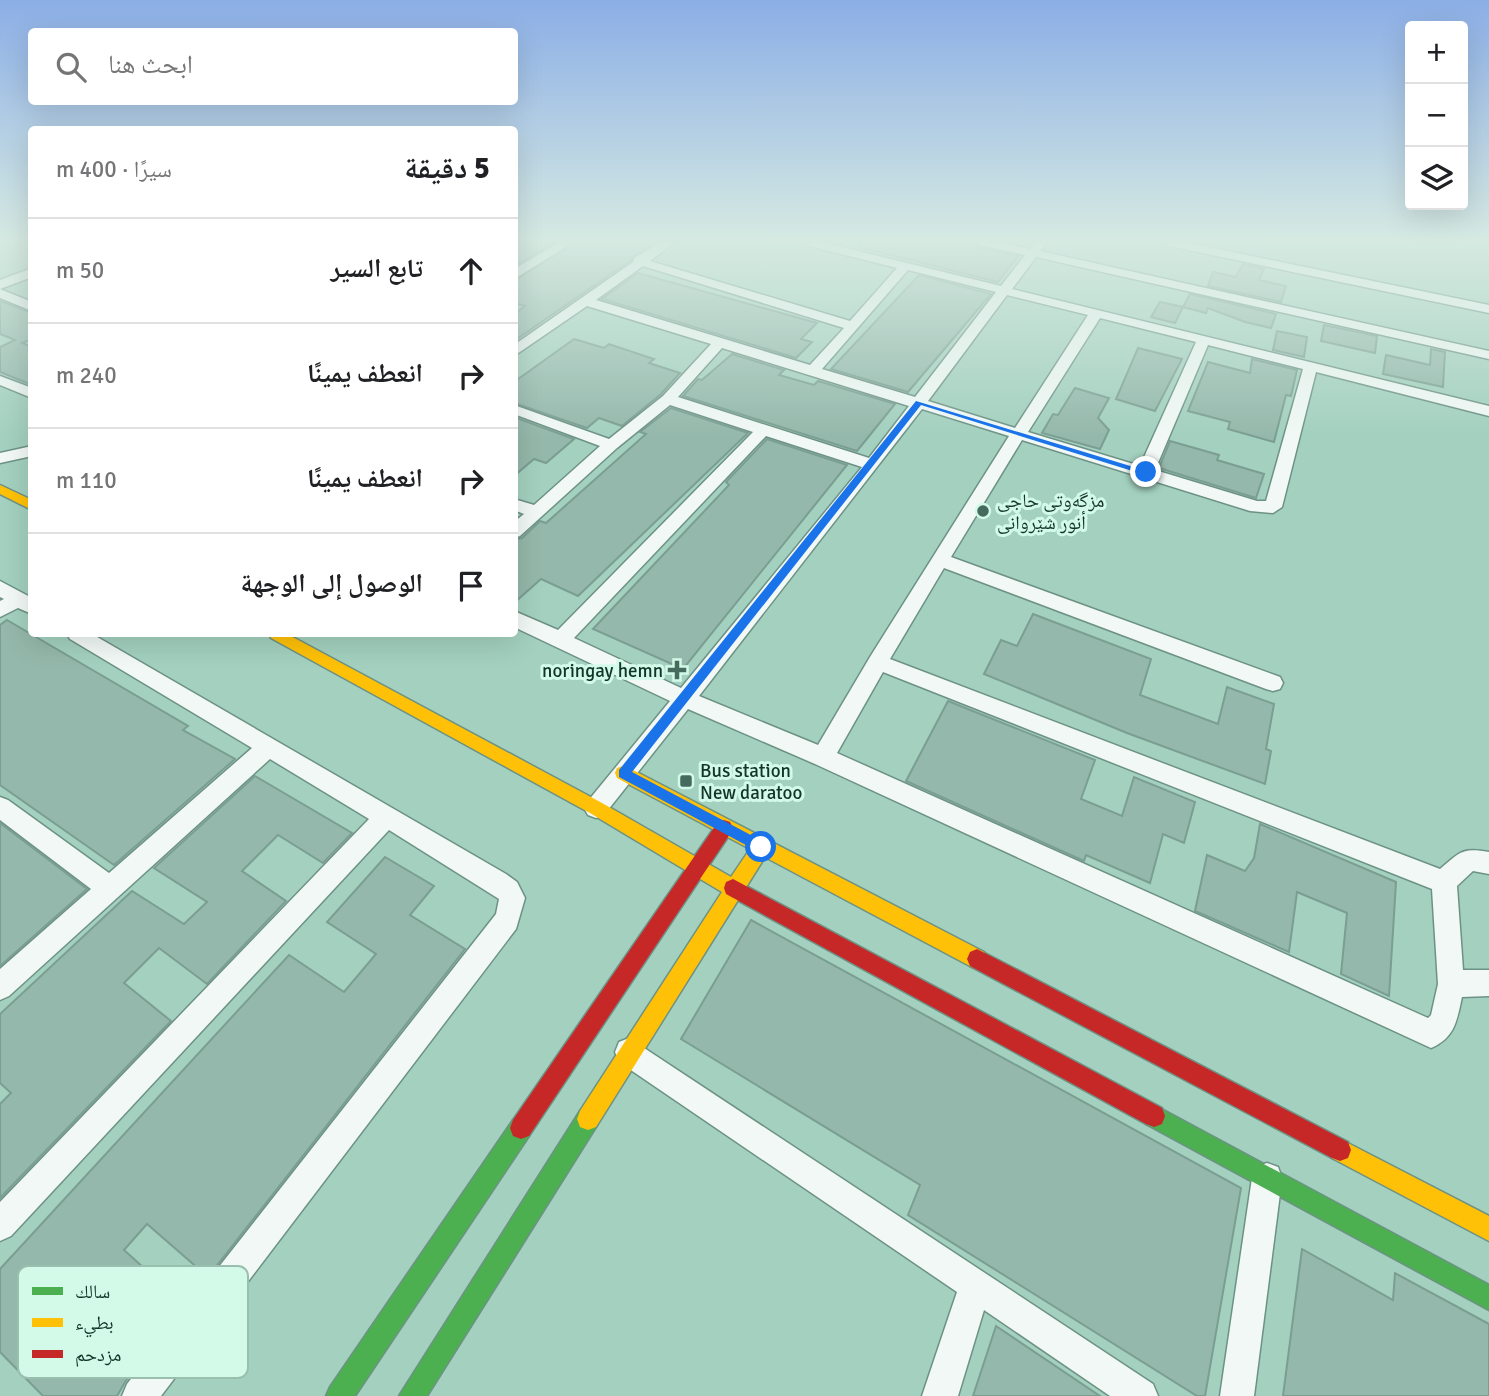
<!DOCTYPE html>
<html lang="ar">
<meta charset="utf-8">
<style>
body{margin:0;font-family:Signika,"Noto Naskh Arabic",sans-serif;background:#f6f6f6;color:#202124;direction:rtl}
.controls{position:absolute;right:21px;top:21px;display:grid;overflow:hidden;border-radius:7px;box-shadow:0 7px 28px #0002}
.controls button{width:63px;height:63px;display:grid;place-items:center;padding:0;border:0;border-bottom:2px solid #e0e0e0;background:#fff;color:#202124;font:35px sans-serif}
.stop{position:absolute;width:21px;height:21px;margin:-16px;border:5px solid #1a73e8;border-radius:50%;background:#fff}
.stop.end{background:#1a73e8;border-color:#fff;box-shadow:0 2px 7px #0008}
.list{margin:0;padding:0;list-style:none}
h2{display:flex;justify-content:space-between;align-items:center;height:91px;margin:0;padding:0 28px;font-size:30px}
h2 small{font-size:23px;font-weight:400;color:#757577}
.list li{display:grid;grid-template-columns:46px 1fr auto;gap:21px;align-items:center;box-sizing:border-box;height:105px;padding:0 28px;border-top:2px solid #e0e0e0}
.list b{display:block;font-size:26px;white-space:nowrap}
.list em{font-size:23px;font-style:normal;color:#757577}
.icon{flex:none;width:38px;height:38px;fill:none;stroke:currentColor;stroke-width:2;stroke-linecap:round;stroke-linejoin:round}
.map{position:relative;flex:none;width:1489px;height:1396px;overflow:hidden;direction:ltr}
.search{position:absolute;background:#fff;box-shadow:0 7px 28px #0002;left:28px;top:28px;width:490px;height:77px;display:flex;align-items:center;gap:18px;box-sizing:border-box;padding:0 24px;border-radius:7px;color:#757577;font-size:26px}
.panel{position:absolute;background:#fff;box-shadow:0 7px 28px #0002;left:28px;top:126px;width:490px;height:511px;border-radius:7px;direction:rtl}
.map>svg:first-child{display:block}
</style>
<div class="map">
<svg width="1489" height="1396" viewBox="0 0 1489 1396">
<rect width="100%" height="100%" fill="#a3d0bf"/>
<g fill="#94b8ab" stroke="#7b9e92" stroke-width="2">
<polygon points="514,242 556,242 514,266"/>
<polygon points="576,242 658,242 633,256 631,260 514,341 514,314 525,306 514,303 514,281"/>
<polygon points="860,242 974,242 978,248 1019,256 998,282 859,247"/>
<polygon points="1243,264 1264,269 1259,280 1286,286 1281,302 1208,286 1213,272 1236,277"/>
<polygon points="638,273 817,323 801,339 812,342 796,358 602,299"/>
<polygon points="919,275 991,294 908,392 831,369"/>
<polygon points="1190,294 1276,314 1271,328 1245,322 1208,308 1206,313 1183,307"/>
<polygon points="0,301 32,313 32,339 22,343 32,347 32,385 0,372 0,347 15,340 0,334"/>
<polygon points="1160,302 1183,307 1175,323 1151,317"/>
<polygon points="1324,325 1377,336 1375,353 1321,341"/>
<polygon points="1277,331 1307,337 1304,357 1273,350"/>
<polygon points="574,339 604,348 609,344 654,359 649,363 680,373 661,394 622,426 599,418 587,428 514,403 514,382"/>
<polygon points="1138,348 1182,359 1155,411 1116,399"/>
<polygon points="1431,349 1445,352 1443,387 1383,374 1386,355 1430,365"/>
<polygon points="732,354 784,370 779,375 814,385 818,381 895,404 857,451 683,396 698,379 702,380"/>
<polygon points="1252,359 1297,370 1291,396 1286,395 1274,442 1228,429 1230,422 1188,411 1208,362 1250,373"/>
<polygon points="1075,388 1109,398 1098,418 1109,430 1100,449 1042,433 1053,414 1058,415"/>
<polygon points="671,408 748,433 578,596 541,579 514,603 514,540 522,538 540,521 546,523 646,434 640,432"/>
<polygon points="514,417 574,439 546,463 534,459 514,476"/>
<polygon points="767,439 847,465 683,669 593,629 729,485 726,482"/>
<polygon points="1170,441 1219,455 1217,460 1264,474 1256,498 1159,468"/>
<polygon points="1033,614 1151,659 1140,695 1218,724 1227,687 1274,704 1266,749 1271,751 1265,784 1127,733 984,674 1001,640 1017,646"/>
<polygon points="7,620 188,726 183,730 235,759 114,865 0,785 0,625"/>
<polygon points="948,701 1095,760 1081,799 1122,816 1134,777 1195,802 1184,843 1163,834 1150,883 1086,855 1084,861 906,781"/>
<polygon points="255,776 352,833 323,863 278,835 242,871 286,901 207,984 159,948 124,983 171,1021 0,1198 0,1104 11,1093 0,1083 0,1014 132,891 184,924 207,902 154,868"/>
<polygon points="0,823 87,889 0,966"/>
<polygon points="1260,824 1396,882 1389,996 1341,974 1347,913 1297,892 1289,952 1195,911 1207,855 1245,871 1254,858"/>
<polygon points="385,857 434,886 410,915 465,949 208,1277 147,1224 124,1250 185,1305 125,1382 117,1396 43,1396 0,1352 0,1269 289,955 344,992 376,954 327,922"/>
<polygon points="751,920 1241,1188 1205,1396 1197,1396 908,1215 920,1185 681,1039"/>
<polygon points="1302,1249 1393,1300 1395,1273 1489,1324 1489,1396 1283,1396"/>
<polygon points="996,1326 1100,1396 973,1396"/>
</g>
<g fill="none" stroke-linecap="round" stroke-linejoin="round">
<g stroke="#6d9285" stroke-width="3">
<g id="street">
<polygon points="560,242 574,242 514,279 514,269"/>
<path d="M662,242H675L650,261L850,321L897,268L805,245L803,242H821L1001,286L1025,255L979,245L977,242H997L1030,249L1035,242H1047L1040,251L1489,351V359L1036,257L1012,289L1489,406V416L1316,372L1282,507L1273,513L1250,511L1022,440L951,557L1280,677L1283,683L1280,689L1273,691L1266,689L944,568L890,659L1440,869C1460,852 1462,847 1489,852V874L1473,871L1457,886L1463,970H1489V996L1462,997C1457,1020 1455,1038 1431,1048L815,764L688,709L604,815L596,818L588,815L584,808L588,801L670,701L514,627V611L558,630L753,432L670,405L617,448L520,536L514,538V522L524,514L514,510V499L534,505L600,446L514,414V405L609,439L663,396L711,344L587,306L514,356V345L633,262L634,258ZM643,266L844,328L810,365L596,300ZM908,270L996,292L915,397L822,369ZM1007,295L1088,315L1015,428L928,401ZM1100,318L1196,342L1140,466L1028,432ZM1208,345L1303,369L1266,501H1257L1155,470ZM722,348L909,406L869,458L678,397ZM922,409L1009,436L870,657L818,745L699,696ZM766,436L862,467L681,688L574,638ZM883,672L1432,889L1438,984L1431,1015L1428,1018L837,753Z"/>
<polygon points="1163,242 1184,242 1489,305 1489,313 1169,246"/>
<polygon points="32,268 32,277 0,289 0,280"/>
<polygon points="0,289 32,302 32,311 0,298"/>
<polygon points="0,376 32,388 32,398 0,385"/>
<polygon points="32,446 32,456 0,463 0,453"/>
<polygon points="0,581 32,598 32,614 18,608 0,617 0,601 4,599 0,597"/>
<polygon points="67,634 92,634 506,874 517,882 525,898 516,929 161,1396 122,1396 127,1384 496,914 499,899 389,830 11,1236 0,1241 0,1202 369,819 270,759 9,996 0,1000 0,969 91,889 0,820 0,797 8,800 109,873 252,748 70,639"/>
<polygon points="629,1038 1153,1384 1158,1396 1110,1396 984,1310 958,1396 922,1396 957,1292 619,1062 615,1052 619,1042"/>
<polygon points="1267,1163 1278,1167 1282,1178 1254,1396 1220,1396 1252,1178 1256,1167"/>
</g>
</g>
<g stroke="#6d9285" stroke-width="3">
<g id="fast">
<polygon points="1154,1105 1489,1285 1489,1310 1146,1124 1143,1116 1146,1108"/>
<polygon points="588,1108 596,1111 599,1119 596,1127 427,1396 399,1396 580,1111"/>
<polygon points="521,1117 529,1120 532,1128 529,1136 355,1396 326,1396 330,1387 513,1120"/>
</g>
</g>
<g stroke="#6d9285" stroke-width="3">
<g id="slow">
<polygon points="0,485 32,500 32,510 0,494"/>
<polygon points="269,634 287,634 602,803 731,877 750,849 617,778 615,773 617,768 623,766 629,768 984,952 987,959 984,966 977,969 970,966 765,857 596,1127 588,1130 580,1127 577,1119 580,1111 722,892 590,813 271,638"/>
<polygon points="1340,1139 1489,1216 1489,1241 1332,1158 1329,1150 1332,1142"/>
</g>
</g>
<g stroke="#6d9285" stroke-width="3">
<g id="jam">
<polygon points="724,820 730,822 733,828 730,834 529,1136 521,1139 513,1136 510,1128 513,1120 718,822"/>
<polygon points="733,879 1162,1108 1165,1116 1162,1124 1154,1127 1146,1124 726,894 724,888 726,882"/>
<polygon points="977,949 1348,1142 1351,1150 1348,1158 1340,1161 1332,1158 970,966 967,959 970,952"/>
</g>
</g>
<use href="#street" fill="#f1f8f5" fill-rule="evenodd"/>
<use href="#fast" fill="#4caf50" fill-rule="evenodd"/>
<use href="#slow" fill="#ffc107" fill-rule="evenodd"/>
<use href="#jam" fill="#c62828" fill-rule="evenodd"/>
</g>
<linearGradient id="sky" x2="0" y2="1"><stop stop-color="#8baee6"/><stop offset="0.55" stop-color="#d6eae2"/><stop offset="1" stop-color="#d6eae2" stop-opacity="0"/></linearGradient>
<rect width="1489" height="437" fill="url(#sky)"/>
<polygon fill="#1a73e8" points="916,401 1150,472 1142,474 921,405 632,772 766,843 766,851 757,851 619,777 619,770"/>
<g fill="#456b5e" stroke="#d3fae9" stroke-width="2.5">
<circle cx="983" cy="511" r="7"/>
<path d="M673.5 659.5h7v7h7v7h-7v7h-7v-7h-7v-7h7z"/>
<rect x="679" y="774" width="14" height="14" rx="3.5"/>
</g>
<g text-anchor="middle" stroke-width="6" stroke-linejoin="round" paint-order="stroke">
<g font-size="19" fill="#123529" stroke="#d3fae9" text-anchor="start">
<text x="997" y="507">مزگەوتی حاجی<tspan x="997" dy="22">أنور شێروانی</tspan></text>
<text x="663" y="677" text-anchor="end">noringay hemn</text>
<text x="700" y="777">Bus station<tspan x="700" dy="22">New daratoo</tspan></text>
</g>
</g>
<rect x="18" y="1266" width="230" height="112" rx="10" fill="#d3fae9" stroke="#99bfaf" stroke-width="2"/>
<rect x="32" y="1287" width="31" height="8" fill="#4caf50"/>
<rect x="32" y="1318" width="31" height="9" fill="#ffc107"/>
<rect x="32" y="1350" width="31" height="8" fill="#c62828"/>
<g font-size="19" fill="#123529">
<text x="75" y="1298">سالك</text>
<text x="75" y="1329">بطيء</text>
<text x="75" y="1361">مزدحم</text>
</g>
</svg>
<div class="controls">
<button>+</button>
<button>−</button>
<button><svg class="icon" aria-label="layers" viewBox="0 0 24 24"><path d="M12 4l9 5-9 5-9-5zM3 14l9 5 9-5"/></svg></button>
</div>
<div class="stop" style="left:761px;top:847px"></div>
<div class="stop end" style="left:1146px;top:472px"></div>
<div class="search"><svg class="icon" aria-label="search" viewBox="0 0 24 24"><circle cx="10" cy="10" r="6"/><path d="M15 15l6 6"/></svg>ابحث هنا</div>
<section class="panel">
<h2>5 دقيقة<small>سيرًا · 400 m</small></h2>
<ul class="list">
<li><svg class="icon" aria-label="ahead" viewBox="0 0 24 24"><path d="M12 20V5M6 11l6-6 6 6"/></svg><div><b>تابع السير</b></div><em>50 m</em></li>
<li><svg class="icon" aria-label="right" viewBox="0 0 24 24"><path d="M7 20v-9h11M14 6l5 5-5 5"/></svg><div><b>انعطف يمينًا</b></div><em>240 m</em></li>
<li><svg class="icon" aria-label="right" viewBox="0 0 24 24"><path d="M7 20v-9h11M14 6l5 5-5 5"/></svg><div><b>انعطف يمينًا</b></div><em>110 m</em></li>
<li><svg class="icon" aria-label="arrive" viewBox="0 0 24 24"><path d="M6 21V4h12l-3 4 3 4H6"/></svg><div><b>الوصول إلى الوجهة</b></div></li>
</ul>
</section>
</div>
